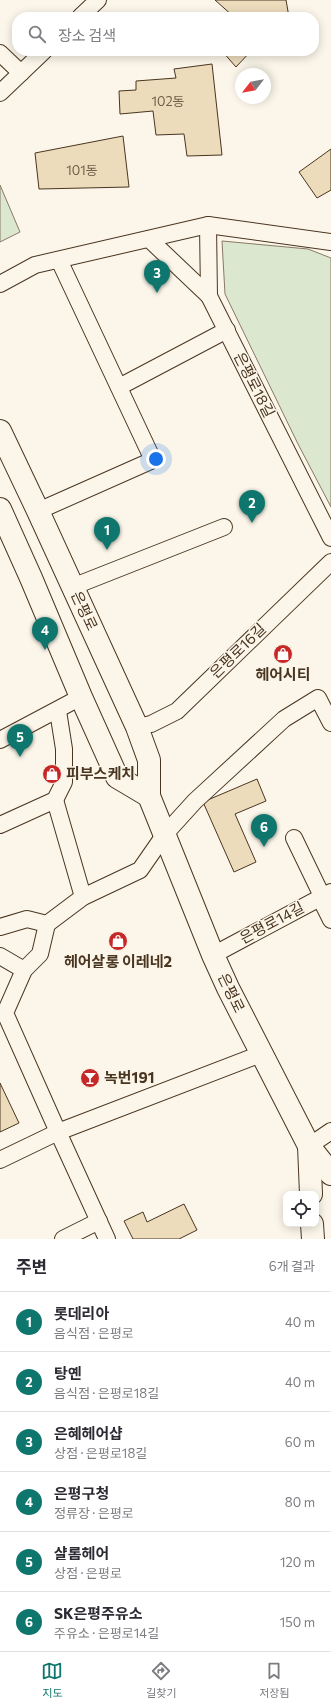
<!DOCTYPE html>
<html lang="ko">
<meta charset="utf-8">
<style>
body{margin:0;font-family:Commissioner,"Noto Sans KR",sans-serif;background:#f7f7f7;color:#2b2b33}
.controls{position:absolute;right:12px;bottom:12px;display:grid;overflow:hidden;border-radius:8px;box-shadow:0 2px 10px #0003}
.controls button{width:36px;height:36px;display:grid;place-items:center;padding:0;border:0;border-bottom:1px solid #e1e1e2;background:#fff;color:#2b2b33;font:20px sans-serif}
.compass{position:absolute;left:235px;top:68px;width:36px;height:36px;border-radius:50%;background:#fff;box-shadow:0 2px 10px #0003;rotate:239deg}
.you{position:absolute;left:156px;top:459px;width:14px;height:14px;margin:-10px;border:3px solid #fff;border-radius:50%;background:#1a73e8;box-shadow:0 0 0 6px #1a73e833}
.badge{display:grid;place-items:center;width:26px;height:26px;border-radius:50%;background:#0f766e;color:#fff;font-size:13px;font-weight:700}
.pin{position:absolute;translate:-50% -33px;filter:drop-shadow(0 1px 2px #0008)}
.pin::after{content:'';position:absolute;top:21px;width:14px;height:12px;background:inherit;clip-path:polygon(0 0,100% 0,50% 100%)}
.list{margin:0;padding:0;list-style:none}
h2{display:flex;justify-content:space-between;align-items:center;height:52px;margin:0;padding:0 16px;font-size:17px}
h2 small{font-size:13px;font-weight:400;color:#7c7c81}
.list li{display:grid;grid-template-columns:26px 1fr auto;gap:12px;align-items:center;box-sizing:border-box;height:60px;padding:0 16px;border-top:1px solid #e1e1e2}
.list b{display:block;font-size:15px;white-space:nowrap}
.list p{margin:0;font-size:13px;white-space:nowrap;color:#7c7c81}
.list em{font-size:13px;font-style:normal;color:#7c7c81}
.icon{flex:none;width:22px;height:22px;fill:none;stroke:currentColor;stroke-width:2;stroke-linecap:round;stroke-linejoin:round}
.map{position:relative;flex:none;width:331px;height:1239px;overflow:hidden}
.search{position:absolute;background:#fff;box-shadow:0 2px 10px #0003;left:12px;right:12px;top:12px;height:44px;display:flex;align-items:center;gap:10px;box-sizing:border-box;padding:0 14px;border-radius:16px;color:#7c7c81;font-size:15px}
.sheet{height:412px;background:#fff}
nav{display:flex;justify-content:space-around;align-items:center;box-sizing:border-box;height:56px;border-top:1px solid #e1e1e2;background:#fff;font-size:11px;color:#7c7c81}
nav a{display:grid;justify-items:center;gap:2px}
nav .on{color:#0f766e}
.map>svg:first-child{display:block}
</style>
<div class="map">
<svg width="331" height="1239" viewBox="0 0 331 1239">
<rect width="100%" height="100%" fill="#fbf6e9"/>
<g fill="#dce7d0" stroke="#887966">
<polygon points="0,185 20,232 0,242"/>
<polygon points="222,241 308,249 331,258 331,507 298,444 225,294"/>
</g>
<g fill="#ecdcbc" stroke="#4a3520">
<polygon points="215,0 286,0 289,17 234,17"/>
<polygon points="222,51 251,51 236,67"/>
<polygon points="212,64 222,155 187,156 184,134 156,135 153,111 120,114 119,91 136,90 136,81 176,78 174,69"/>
<polygon points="123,136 129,187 39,189 35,153"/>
<polygon points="331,149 331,190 317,198 299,172"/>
<polygon points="257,779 266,801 235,814 256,862 234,872 203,802"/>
<polygon points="0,1083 19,1123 0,1132"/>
<polygon points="184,1204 197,1230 179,1239 133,1239 124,1221 143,1212 147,1222"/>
</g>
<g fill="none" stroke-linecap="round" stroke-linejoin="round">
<g stroke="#4a3520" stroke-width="18">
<g id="street">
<polyline points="80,17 98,0"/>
<polyline points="0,53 21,73"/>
<polyline points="0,93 44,51"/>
<polyline points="208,225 209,296 331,538"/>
<polyline points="149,239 209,296"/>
<polyline points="0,284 35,265 208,225 331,242"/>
<polyline points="119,387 227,330"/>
<polyline points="38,511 153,460 59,260"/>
<polyline points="72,587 224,527"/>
<polyline points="137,727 151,724 177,711 331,562"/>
<polyline points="0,740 81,697"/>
<polyline points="55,800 83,897"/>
<polyline points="0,825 55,800 64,782 64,749 58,711"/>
<polyline points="294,838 322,896 324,906 331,920"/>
<polyline points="47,924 40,954 24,970 5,1013 58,1132 107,1239"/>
<polyline points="0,927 27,919 47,924 83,897 140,870 165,834 195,801 284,719 318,698 331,723"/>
<polyline points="213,955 331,892"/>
<polyline points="0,956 24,970"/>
<polyline points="309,1146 331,1131"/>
<polyline points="0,1160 58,1132 261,1054"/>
<polyline points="63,1239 99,1221"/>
</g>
</g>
<g stroke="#4a3520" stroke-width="24">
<g id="secondary">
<polyline points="0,431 38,511 137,727 149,760 149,796 213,955 228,988 309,1146 331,1174"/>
<polyline points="0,509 31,578 81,697 117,777 149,796"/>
<polyline points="309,1146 311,1194"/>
<polyline points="312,1224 313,1239"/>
</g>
</g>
<use href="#street" stroke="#fbf6e9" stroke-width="16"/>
<use href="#secondary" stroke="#fbf6e9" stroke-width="22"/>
</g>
<defs>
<g id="shop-disc" transform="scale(1)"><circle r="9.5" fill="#c62828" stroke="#fbf6e9"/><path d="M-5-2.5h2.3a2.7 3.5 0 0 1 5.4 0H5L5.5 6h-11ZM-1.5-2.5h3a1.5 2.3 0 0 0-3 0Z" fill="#fff"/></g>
<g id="bar-disc" transform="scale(1)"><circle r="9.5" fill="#c62828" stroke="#fbf6e9"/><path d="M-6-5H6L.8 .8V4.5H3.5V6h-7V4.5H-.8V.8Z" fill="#fff"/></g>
</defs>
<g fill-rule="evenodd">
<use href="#shop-disc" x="283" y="654"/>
<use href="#shop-disc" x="52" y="774"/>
<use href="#shop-disc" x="118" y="941"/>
<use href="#bar-disc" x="90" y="1078"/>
</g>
<g text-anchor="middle" stroke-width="3" stroke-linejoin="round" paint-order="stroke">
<g font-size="13" fill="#725f47">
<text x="168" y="106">102동</text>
<text x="82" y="175">101동</text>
</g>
<g font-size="15" fill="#4a3520" stroke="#fbf6e9">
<text transform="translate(254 385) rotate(63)" y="5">은평로18길</text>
<text transform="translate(84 611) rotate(65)" y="5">은평로</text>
<text transform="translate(238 651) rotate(-44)" y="5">은평로16길</text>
<text transform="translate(272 923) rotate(-28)" y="5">은평로14길</text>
<text transform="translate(231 993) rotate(64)" y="5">은평로</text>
</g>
<g font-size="15" font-weight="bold" fill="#4a3520" stroke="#fbf6e9">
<text x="283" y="680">헤어시티</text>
<text x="66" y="779" text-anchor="start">피부스케치</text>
<text x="118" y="967">헤어살롱 이레네2</text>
<text x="104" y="1083" text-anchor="start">녹번191</text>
</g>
</g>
</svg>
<div class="controls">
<button><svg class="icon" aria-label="locate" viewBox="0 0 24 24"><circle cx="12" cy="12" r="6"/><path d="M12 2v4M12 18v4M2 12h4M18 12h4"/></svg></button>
</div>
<svg class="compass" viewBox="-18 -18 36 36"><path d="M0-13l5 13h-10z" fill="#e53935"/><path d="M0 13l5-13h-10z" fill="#7c7c81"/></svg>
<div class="you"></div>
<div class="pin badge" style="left:107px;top:550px">1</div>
<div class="pin badge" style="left:252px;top:523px">2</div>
<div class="pin badge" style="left:157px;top:293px">3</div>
<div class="pin badge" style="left:45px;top:650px">4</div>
<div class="pin badge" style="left:20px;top:757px">5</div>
<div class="pin badge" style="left:264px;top:847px">6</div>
<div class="search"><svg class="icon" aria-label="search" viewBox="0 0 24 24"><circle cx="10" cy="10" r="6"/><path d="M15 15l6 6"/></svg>장소 검색</div>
</div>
<section class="sheet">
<h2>주변<small>6개 결과</small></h2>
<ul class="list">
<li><span class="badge">1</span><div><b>롯데리아</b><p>음식점 · 은평로</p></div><em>40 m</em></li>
<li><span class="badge">2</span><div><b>탕옌</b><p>음식점 · 은평로18길</p></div><em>40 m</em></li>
<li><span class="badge">3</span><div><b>은혜헤어샵</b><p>상점 · 은평로18길</p></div><em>60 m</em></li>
<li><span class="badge">4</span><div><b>은평구청</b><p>정류장 · 은평로</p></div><em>80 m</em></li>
<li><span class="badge">5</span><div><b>샬롬헤어</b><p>상점 · 은평로</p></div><em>120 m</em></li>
<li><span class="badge">6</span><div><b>SK은평주유소</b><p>주유소 · 은평로14길</p></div><em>150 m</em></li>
</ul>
</section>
<nav>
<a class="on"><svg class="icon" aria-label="map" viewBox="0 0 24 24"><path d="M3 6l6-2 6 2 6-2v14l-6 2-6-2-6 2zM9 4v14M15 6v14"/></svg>지도</a>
<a><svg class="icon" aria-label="directions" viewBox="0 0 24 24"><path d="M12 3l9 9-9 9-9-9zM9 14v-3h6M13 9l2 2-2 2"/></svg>길찾기</a>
<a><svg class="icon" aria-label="saved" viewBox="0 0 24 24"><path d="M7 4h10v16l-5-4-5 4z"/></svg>저장됨</a>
</nav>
